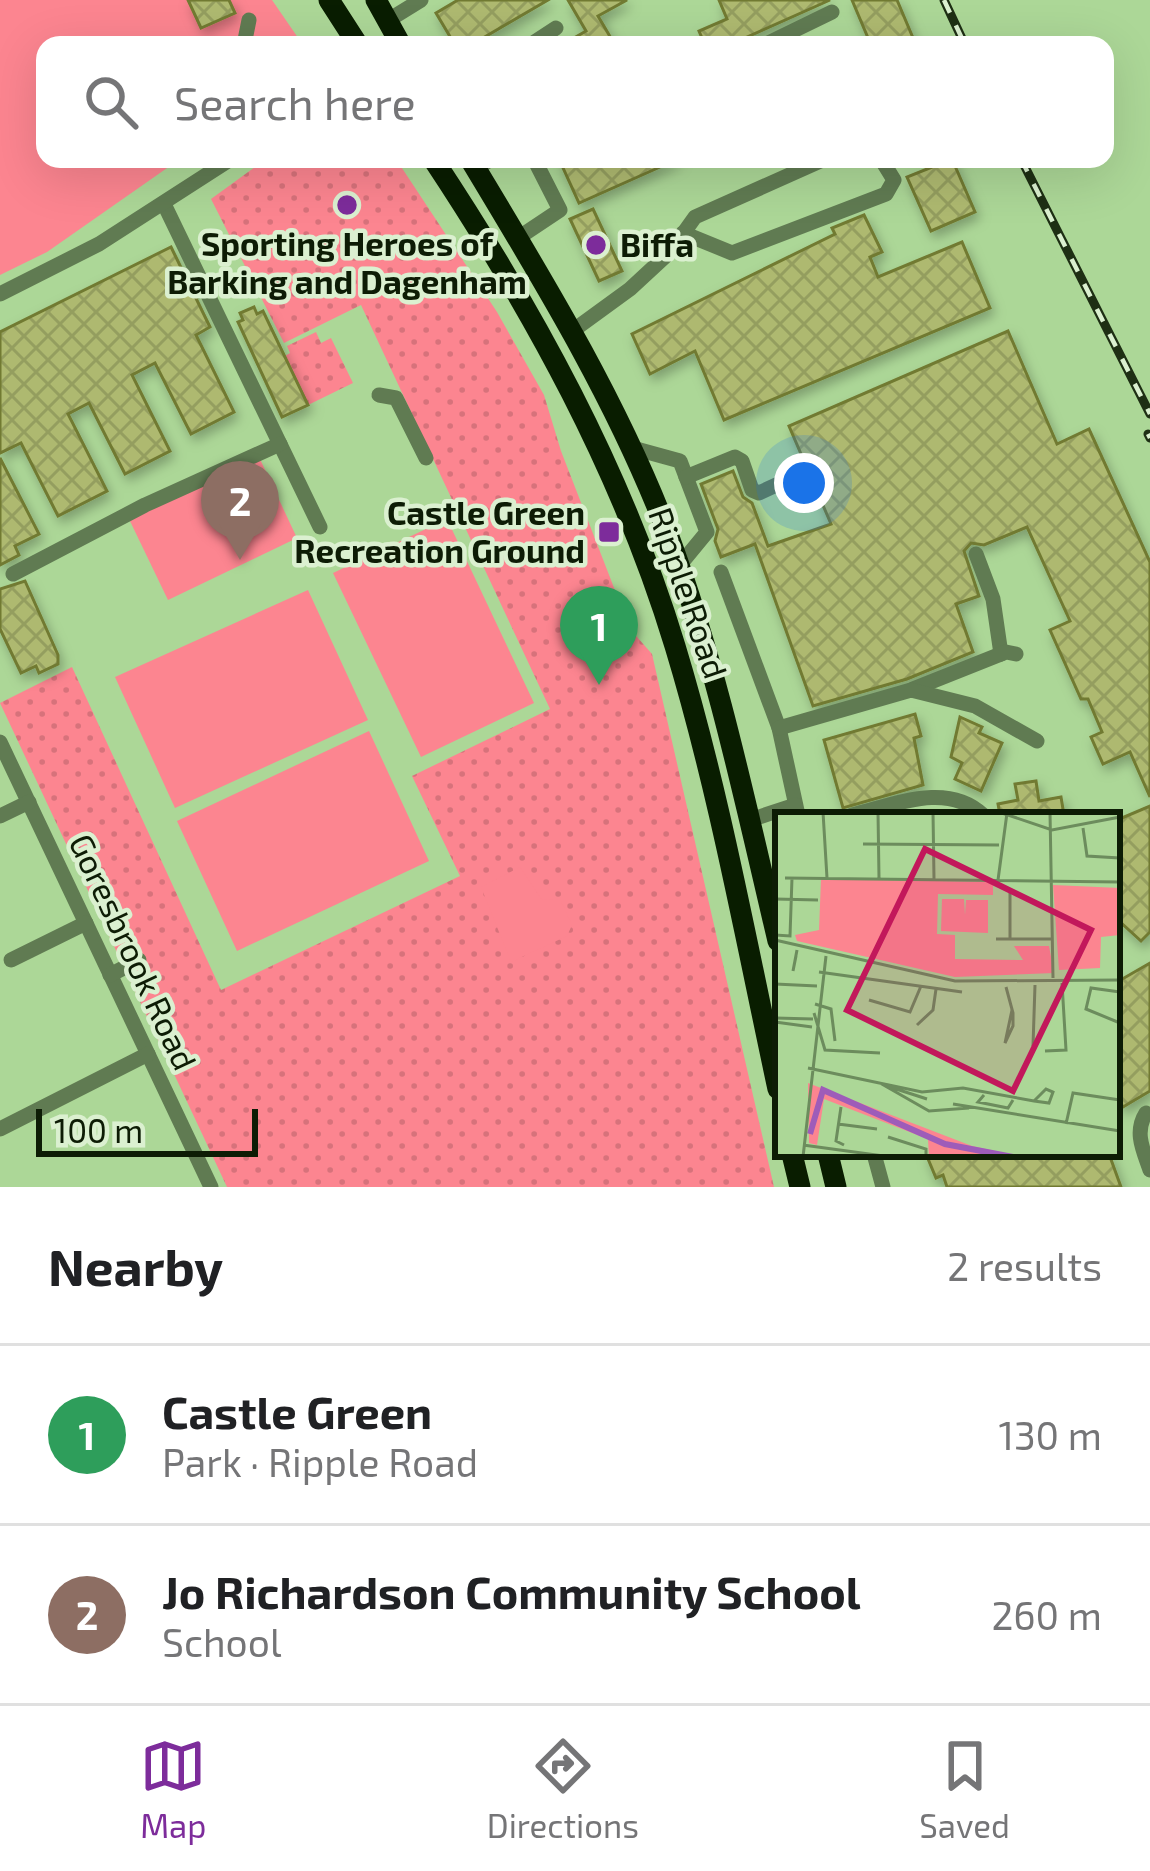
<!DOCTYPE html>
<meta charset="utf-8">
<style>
body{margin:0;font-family:"Exo 2",sans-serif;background:#f2f2f2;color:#202124}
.scale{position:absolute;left:36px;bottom:30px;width:222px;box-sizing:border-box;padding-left:12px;border:6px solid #0d1c05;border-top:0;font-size:33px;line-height:42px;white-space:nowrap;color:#0d1c05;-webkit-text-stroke:9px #dbf0d0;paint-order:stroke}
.you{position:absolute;left:804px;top:483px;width:42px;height:42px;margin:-30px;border:9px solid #fff;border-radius:50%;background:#1a73e8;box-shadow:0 0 0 18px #1a73e833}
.badge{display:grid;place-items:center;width:78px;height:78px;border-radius:50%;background:#7d2c9b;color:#fff;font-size:39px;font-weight:700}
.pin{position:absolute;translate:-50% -99px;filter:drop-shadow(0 3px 6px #0008)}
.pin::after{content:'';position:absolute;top:63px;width:42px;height:36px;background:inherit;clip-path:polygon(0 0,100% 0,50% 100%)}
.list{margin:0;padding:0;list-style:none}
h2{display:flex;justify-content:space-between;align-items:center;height:156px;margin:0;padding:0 48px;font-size:51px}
h2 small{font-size:39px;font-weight:400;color:#757577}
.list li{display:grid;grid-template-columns:78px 1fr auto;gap:36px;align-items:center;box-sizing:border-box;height:180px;padding:0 48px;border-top:3px solid #e0e0e0}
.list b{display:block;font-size:45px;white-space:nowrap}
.list p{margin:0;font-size:39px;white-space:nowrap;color:#757577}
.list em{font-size:39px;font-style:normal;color:#757577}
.icon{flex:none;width:66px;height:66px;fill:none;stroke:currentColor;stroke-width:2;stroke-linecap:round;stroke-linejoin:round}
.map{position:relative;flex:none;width:1150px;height:1187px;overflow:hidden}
.search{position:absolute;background:#fff;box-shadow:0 12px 48px #0002;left:36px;right:36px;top:36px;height:132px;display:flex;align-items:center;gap:30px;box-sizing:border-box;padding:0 42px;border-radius:24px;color:#757577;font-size:45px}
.sheet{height:516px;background:#fff}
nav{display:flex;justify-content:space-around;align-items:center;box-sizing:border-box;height:168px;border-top:3px solid #e0e0e0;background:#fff;font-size:33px;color:#757577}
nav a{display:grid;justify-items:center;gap:6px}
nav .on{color:#7d2c9b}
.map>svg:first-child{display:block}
</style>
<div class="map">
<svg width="1150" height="1187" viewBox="0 0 1150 1187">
<defs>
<pattern id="grass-dots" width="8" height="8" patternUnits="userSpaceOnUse" patternTransform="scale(3)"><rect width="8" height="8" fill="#fc8590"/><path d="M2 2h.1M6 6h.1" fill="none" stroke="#d7727b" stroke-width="1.8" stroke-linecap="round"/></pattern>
<pattern id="building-cross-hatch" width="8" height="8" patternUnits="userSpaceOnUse" patternTransform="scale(3)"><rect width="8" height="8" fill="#aeb96f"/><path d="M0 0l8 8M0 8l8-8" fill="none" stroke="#949e5f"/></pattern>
<filter id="shadow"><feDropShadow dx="3.5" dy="6" stdDeviation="6" flood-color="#0004"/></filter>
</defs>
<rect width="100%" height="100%" fill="#acd797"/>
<g fill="url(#grass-dots)">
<polygon points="266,159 396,159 497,312 544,395 561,451 630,629 652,654 774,1187 227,1187 0,703 72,667 221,990 460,876 412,776 550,709 361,305 284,343 211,199"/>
<polygon points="316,332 321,343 331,338 353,383 308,405 285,356 290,353 287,346"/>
</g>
<g fill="#fc8590">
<polygon points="0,0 272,0 303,45 45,45 45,159 180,159 47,252 0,275"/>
<polygon points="259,457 297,538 168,600 129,519"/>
<polygon points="447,519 534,703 421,757 333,573"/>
<polygon points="308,590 368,720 175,808 115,677"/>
<polygon points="369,731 429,861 237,951 177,821"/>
<polygon points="520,867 542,900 560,899 572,925 567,936 511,962 481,887"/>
</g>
<g fill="url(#building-cross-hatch)" stroke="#717a31" stroke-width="3" filter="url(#shadow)">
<polygon points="188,0 229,0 235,13 201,28"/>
<polygon points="458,0 548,0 471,45 455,45 436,13"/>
<polygon points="568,0 627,0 598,16 615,45 562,45 586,31"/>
<polygon points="719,0 830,0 729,45 705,45 699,31 727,19"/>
<polygon points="852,0 897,0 916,45 871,45"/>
<polygon points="559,159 678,159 579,203"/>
<polygon points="952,159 975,212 931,231 907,177"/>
<polygon points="593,209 622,271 599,281 570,219"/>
<polygon points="864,215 882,252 870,257 878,277 962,242 990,308 724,420 695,351 650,374 632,334 835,234 832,228"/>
<polygon points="171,247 210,327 196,335 234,412 191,434 155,363 132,375 170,451 125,474 89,403 68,414 107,491 58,516 21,443 0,453 0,332"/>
<polygon points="254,307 257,314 263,311 308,405 282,417 238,322 243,320 240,313"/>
<polygon points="1008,331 1057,444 1089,429 1150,562 1150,797 1130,752 1103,764 1091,737 1102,732 1088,699 1081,699 1050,630 1070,621 1027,527 984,545 971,543 964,551 979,596 956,604 973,652 907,679 813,706 755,544 721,557 715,541 718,529 701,484 733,471 743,497 752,503 768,546 831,524 789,426"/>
<polygon points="0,458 39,534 15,546 19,555 0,565"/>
<polygon points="25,581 58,655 58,664 39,673 36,666 21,673 0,629 0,589"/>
<polygon points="915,714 921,736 914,738 923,785 843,808 824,740"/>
<polygon points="960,717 982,727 979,733 1002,743 981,791 955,779 962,763 951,757"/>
<polygon points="1036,781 1039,801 1061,797 1064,815 1000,815 998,804 1018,800 1015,784"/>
<polygon points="1150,806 1150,932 1141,941 1117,919 1117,820"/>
<polygon points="1150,963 1150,1091 1123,1107 1117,1097 1117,982"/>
<polygon points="926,1154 1109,1154 1121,1187 947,1187 943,1175 936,1178"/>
</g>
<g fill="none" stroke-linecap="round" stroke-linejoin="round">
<g stroke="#607b52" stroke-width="15">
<polyline points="387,21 421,0"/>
<polyline points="244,45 249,20"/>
<polyline points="530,45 556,28"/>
<polyline points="764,45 832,12"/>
<polyline points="476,169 491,159"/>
<polyline points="164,204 320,527"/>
<polyline points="683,233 732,253 886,194 894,180 881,159"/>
<polyline points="518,238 560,210 534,159"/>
<polyline points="0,294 99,244 231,159"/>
<polyline points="571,332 630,289 670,252 695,217 825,159"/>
<polyline points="379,395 396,398 426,458"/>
<polyline points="629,447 680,461 707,532 679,566"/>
<polyline points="686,477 735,457 742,461 752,490 759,493 787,480"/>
<polyline points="976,554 993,599 1001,654"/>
<polyline points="721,572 779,728 798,815"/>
<polyline points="13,574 145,505 280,444"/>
<polyline points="913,689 1006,652 1016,654"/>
<polyline points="779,728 911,690 975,706 1037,741"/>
<polyline points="0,742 211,1187"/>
<path d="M852,815C894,805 947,781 983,815"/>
<polyline points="0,816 29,802"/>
<polyline points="750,820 795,805"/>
<polyline points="11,960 86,923"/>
<polyline points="110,975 139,960"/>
<path d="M1146,1113C1134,1132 1143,1150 1150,1170"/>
<polyline points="0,1129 148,1054"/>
<polyline points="874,1154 883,1187"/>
</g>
<g stroke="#091d00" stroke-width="21">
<polyline points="329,0 358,45"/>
<polyline points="376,0 401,45"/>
<path d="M433,159C533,310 622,471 675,646C719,791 746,941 778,1089"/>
<path d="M470,159C543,280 619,404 669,537C717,667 746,806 778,941"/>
<polyline points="792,1154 800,1187"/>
<polyline points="828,1154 836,1187"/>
</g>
<g stroke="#1e2f14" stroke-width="9">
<g id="rail">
<polyline points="944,0 965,45"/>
<polyline points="1021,159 1150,414"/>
<polyline points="1148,434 1150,438"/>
</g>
</g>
<use href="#rail" stroke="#dbf0d0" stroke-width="4.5" stroke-dasharray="14" stroke-linecap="butt"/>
</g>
<g fill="#7d2c9b" stroke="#dbf0d0" stroke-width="4.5">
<circle cx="347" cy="205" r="12"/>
<circle cx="596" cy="245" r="12"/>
<rect x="597" y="520" width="24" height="24" rx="6"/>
</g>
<g text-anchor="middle" stroke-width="9" stroke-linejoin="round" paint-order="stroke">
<g font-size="33" font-weight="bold" fill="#0d1c05" stroke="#dbf0d0">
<text x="347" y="256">Sporting Heroes of<tspan x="347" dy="38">Barking and Dagenham</tspan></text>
<text x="620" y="257" text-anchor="start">Biffa</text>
<text x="585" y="525" text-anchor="end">Castle Green<tspan x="585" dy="38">Recreation Ground</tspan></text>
</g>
<g font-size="33" fill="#0d1c05" stroke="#dbf0d0">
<text transform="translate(688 593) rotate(71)" y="12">Ripple Road</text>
<text transform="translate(133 952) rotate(65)" y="12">Goresbrook Road</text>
</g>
</g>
<g transform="translate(775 812)">
<rect width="345" height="345" fill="#acd797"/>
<path d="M46,67L218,70V83L163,82L162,122L180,123V147L248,148L239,134H274L279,161L180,165L22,129L20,123L44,118ZM33,271L197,334L248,345H154L153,327L49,287L42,333L34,331Z" fill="#fc8590"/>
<path d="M278,73L345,76V123L326,125L325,156L284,158ZM167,87H189L190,103L191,88H213V121L166,119Z" fill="#fc8590"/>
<path fill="none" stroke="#9e5cb9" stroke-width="6" d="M35,322L48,278L170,332L238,345"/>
<path fill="none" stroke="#6c8c5d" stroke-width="3" d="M48,0L52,66M103,0L104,66M158,0L159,67M224,0L277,18L345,5M275,0L278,166M308,16L312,44L345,46M88,32L224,33M10,66L345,70M223,68L232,1M235,81V127M0,87L43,88M0,123L15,124L17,66M221,127H276M0,128L180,169L345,168M21,144L18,159L22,138M44,160L187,180M0,172L42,174M231,175L238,201V214L230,231L237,198M345,180L316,176L311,197L345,211M94,188L135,200L146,174M40,192L56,197L60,229M39,201L50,238L105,241M0,206L38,207M0,210L37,215M142,213L158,198L161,177M258,234L260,173M270,239L291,238L287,171M33,256L147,280L188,276L259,289L274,291L278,280L271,277L259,289M105,271L154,299L194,296M115,275L152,287M209,283L203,290L233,296L238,288M178,292L345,319M66,295L61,329L69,333M63,312L102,317M291,312L298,281L345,288M113,325L151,337V344M28,333L116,345M28,345L51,144"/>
<path fill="#c2185b" fill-opacity="0.15" stroke="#c2185b" stroke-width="6" d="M150,37L316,118L238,279L72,198Z"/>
<rect width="345" height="345" fill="none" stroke="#0d1c05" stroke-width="6"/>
</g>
</svg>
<div class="scale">100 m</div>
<div class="you"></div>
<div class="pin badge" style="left:599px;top:685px;background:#2e9e5b">1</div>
<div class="pin badge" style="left:240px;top:560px;background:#8d6e63">2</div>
<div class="search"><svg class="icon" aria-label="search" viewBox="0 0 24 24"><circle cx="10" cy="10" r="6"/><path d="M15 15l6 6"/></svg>Search here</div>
</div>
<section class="sheet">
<h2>Nearby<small>2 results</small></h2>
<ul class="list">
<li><span class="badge" style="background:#2e9e5b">1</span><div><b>Castle Green</b><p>Park · Ripple Road</p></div><em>130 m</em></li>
<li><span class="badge" style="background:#8d6e63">2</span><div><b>Jo Richardson Community School</b><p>School</p></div><em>260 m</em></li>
</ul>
</section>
<nav>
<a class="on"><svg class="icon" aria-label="map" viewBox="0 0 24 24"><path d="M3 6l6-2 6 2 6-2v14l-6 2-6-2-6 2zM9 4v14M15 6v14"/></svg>Map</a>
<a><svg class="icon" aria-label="directions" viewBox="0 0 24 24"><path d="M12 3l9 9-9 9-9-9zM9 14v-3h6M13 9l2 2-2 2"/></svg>Directions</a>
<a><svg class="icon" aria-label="saved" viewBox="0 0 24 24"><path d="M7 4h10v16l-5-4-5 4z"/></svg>Saved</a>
</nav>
